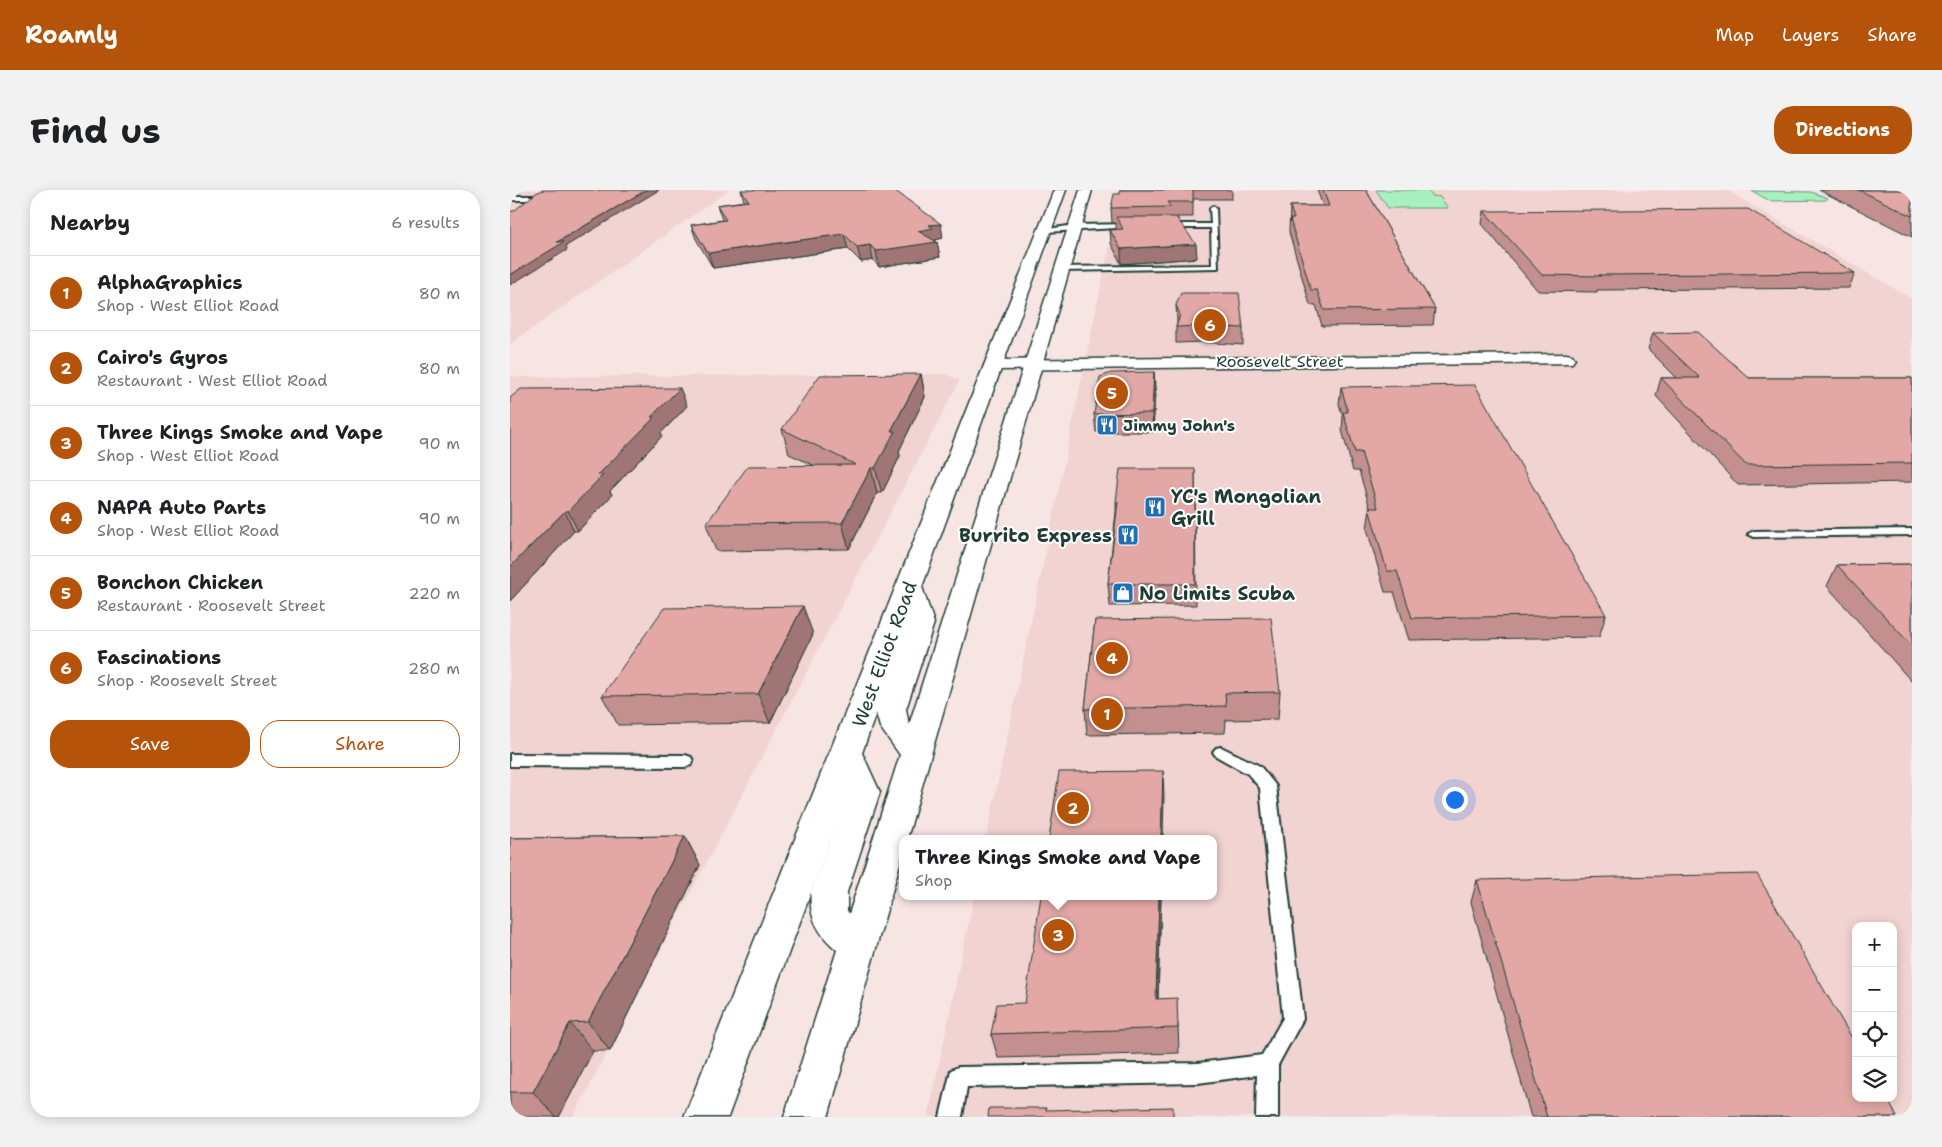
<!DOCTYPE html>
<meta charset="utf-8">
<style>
body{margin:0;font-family:"Shantell Sans",sans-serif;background:#f2f2f2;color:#202124}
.controls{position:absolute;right:15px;bottom:15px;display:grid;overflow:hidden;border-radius:10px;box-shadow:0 2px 12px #0003}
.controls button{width:45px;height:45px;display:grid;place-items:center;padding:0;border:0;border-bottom:1px solid #e0e0e0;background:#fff;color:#202124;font:25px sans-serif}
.you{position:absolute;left:944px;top:609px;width:18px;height:18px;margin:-12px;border:4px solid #fff;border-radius:50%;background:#1a73e8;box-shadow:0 0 0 8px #1a73e833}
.badge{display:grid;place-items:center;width:32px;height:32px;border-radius:50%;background:#b45309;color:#fff;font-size:16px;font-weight:700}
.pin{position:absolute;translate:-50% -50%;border:2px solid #fff;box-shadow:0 1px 5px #0006}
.popup{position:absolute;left:389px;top:645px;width:318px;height:65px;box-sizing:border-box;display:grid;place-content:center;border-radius:10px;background:#fff;filter:drop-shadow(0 1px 4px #0005);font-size:16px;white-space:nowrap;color:#757577}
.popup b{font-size:19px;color:#202124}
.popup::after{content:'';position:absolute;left:50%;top:100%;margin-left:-10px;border:10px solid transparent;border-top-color:#fff}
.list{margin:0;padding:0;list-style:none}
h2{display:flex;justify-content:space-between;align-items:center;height:65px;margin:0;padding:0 20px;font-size:21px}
h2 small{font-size:16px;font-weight:400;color:#757577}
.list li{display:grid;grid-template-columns:32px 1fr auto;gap:15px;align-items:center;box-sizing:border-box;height:75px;padding:0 20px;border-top:1px solid #e0e0e0}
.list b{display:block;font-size:19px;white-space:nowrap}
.list p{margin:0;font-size:16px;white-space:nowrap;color:#757577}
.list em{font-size:16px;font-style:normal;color:#757577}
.actions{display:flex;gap:10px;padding:15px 20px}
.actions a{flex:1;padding:11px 0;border:1px solid #b45309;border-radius:20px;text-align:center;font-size:18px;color:#b45309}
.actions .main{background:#b45309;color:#fff}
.icon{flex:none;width:28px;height:28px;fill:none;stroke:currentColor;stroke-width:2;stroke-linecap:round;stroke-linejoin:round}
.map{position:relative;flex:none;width:1402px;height:927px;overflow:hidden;border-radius:20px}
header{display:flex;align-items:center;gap:30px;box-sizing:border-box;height:70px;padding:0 25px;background:#b45309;color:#fff}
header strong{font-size:24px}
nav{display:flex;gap:28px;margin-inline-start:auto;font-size:18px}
.intro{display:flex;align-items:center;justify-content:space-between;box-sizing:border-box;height:120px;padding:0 30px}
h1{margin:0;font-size:35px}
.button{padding:12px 22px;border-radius:20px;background:#b45309;color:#fff;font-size:18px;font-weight:700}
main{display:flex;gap:30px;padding:0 30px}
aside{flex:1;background:#fff;border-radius:20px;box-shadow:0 2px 12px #0003}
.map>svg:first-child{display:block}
</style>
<header>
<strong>Roamly</strong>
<nav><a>Map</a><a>Layers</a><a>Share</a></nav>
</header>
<div class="intro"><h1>Find us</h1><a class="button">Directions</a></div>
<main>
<aside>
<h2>Nearby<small>6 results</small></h2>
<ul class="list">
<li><span class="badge">1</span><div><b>AlphaGraphics</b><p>Shop · West Elliot Road</p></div><em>80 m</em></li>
<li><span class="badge">2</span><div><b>Cairo's Gyros</b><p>Restaurant · West Elliot Road</p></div><em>80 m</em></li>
<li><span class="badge">3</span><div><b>Three Kings Smoke and Vape</b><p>Shop · West Elliot Road</p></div><em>90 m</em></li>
<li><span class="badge">4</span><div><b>NAPA Auto Parts</b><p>Shop · West Elliot Road</p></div><em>90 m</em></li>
<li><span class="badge">5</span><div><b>Bonchon Chicken</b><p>Restaurant · Roosevelt Street</p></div><em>220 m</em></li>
<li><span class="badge">6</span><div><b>Fascinations</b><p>Shop · Roosevelt Street</p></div><em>280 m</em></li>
</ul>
<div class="actions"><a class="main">Save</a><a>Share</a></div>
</aside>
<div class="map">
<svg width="1402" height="927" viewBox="0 0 1402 927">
<rect width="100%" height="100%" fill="#f7e5e4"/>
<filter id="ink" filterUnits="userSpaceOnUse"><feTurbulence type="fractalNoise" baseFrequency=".02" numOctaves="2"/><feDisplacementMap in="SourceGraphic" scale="10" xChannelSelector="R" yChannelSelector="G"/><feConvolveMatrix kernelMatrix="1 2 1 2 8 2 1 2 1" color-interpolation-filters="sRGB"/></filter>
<g filter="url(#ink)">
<g fill="#f1d3d1" fill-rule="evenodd">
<polygon points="0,0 219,0 0,154"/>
<path d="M611,0H1216L1402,109V927H418L464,706H703V649H476ZM1346,736H1383V908H1346Z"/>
<polygon points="434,184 450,190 63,927 0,927 0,187"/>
</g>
<g fill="#a8f1bf" stroke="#64977a">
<polygon points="866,0 917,0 922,6 930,7 938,18 878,18"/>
<polygon points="1242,1 1301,2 1318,8 1316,10 1260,11"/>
</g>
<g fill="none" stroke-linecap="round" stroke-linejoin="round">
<g stroke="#1f3d34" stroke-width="4">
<g id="service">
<polygon points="0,6 25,6 28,8 25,10 0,10"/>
<polygon points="703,16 706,18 708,78 552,81 549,79 552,77 702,75 701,38 655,38 652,36 655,34 701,34 700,18"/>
<polygon points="623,34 626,36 625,37 534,42 531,40 565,35"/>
<polygon points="1402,339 1402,345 1244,347 1238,344 1244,341"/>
<polygon points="711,557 750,576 766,596 793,829 768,875 768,927 746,927 747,885 688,893 457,897 452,927 430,927 441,880 448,877 688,873 752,865 773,828 750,598 738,584 706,566 703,562 706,558"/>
<polygon points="0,564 175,565 181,567 183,571 181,575 175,577 0,576"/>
</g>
</g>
<g stroke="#1f3d34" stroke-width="3">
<polygon id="minor" points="1056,164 1062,165 1065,169 1062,173 483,180 477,179 474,175 477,171 483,170"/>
</g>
<g stroke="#1f3d34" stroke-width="3">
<path id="secondary" d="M544,0H556L412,397L424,433L396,519L399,535L570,0H582L397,649H393V663L318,927H274L327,760C309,745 298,727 301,702L338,602L218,927H174ZM366,523L370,537L390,565L339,724L337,720V702L370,602L352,563Z"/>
</g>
<use href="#service" fill="#fff" fill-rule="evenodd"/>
<use href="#minor" fill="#fff" fill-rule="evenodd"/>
<use href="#secondary" fill="#fff" fill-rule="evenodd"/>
</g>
<g fill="#c3908f" stroke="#1f3d34">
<polygon points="231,0 433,48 425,50 427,52 430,67 369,77 363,70 351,72 338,59 203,78 186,49 181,35 212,30 207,15 234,11"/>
<polygon points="610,0 722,0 722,9 683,9 683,27 667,27 687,68 611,74 601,53 600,40 606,39 606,33 602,33 601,18 610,4"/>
<polygon points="807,0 856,0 925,119 923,135 812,136 806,115 800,115 779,42 780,16 813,16"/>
<polygon points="1309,0 1402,0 1402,47"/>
<polygon points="974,21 1345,83 1339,98 1087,100 1087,102 1028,101 972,34"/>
<polygon points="666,115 733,138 733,155 692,152 666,153 666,137 667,133 667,131"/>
<polygon points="1143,143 1239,188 1402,188 1402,292 1228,295 1146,206 1151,188 1167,188 1138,159"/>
<polygon points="644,182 645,200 643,242 586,242 584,224"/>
<polygon points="411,184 415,207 389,261 390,266 372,303 367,303 339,359 206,361 196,334 303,275 279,264 272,239"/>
<polygon points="831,197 1096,425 1089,447 899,450 884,402 875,402 857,339 860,318 849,281 843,281 832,240 833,227 829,214"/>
<polygon points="0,208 177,216 151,243 152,246 100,301 102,305 68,341 64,341 0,411"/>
<polygon points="685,279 686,415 600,416 598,394 606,322 606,312"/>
<polygon points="1402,374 1402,492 1317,396 1327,375"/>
<polygon points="585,430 770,502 768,529 716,530 715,543 577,545 575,519"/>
<polygon points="303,444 260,533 108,535 92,506"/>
<polygon points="175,646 190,675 100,861 83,861 49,927 0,927 0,648"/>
<polygon points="967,690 1387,927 1021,927 961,712"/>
<polygon points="651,706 648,809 668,834 669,863 488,868 481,844 515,813"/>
</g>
<g fill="#9f7674" stroke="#1f3d34">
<polygon points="136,0 149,0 56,56 57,60 0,95 0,85 47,52"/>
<polygon points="431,34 433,48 425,50 425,52 427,52 430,67 369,77 366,61 419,35"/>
<polygon points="334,44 338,59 203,78 198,63"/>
<polygon points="686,54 687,68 611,74 611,59"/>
<polygon points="360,55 363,70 351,72 347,57"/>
<polygon points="644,182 645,200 643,242 642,223"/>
<polygon points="411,184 415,207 389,261 390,266 372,303 365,278 381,241"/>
<polygon points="170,198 177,216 151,243 152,246 100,301 102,305 68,341 58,321 88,285 141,227"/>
<polygon points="361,278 367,303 339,359 332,333"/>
<polygon points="55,321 64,341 0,411 0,377"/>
<polygon points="293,416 303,444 260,533 248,504"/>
<polygon points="653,581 654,606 653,649 651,649"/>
<polygon points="175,646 190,675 100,861 78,832"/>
<polygon points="649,706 651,706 647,834 646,809"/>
<polygon points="60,833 83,861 49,927 46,927 23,902"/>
</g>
<g fill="#e3a8a6" stroke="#1f3d34">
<polygon points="33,0 136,0 47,52 54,52 0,85 0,22 5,20 26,3"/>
<polygon points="231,0 384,0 431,34 419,35 423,38 408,41 427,52 366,61 360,55 347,57 334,44 198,63 181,35 216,30 207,15 239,11"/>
<polygon points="610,0 683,0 683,12 657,12 661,17 601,18 604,4 610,4"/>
<polygon points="813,0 856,0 925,119 814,120 807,100 801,100 780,29 784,29 780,16 819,16"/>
<polygon points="1349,0 1402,0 1402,26"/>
<polygon points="1238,19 1345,83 1089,85 1091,86 1032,85 974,21"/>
<polygon points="606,27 666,27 686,54 611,59 600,40 613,39"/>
<polygon points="671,103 729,103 733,138 692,136 666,137 670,125 666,115"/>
<polygon points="1188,142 1239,188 1402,188 1402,273 1236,275 1151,188 1190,188 1143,143"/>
<polygon points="644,182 642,223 584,224 590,187 601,183"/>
<polygon points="411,184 381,241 385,241 365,278 361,278 332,333 196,334 238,276 346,275 272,239 310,185"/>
<polygon points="965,195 1096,425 902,428 887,381 877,381 859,318 868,318 851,262 845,262 833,222 838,222 831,197"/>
<polygon points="170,198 141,227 145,227 88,285 93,285 58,321 55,321 0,377 0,208 11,199"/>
<polygon points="610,279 685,279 685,394 598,394 608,312 606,312"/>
<polygon points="1402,374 1402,456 1327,375"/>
<polygon points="293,416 248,504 92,506 154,418"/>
<polygon points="761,428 770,502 715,503 716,516 575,519 585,430"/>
<polygon points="653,581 651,649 539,649 549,582"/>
<polygon points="175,646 78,832 60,833 23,902 0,902 0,648"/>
<polygon points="1247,684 1346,855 1346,908 1377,908 1387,927 1037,927 967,690"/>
<polygon points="531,706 649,706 646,809 667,808 668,838 481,844 487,814 515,813"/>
<polygon points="663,917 663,927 478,927 479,918 536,918 536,920"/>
</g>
</g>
<defs>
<g id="restaurant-square" transform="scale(1.125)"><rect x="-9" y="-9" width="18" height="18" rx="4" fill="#1f6fb2" stroke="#fff"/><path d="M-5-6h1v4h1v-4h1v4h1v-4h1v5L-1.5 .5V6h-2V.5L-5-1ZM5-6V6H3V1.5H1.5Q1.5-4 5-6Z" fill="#fff"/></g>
<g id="shop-square" transform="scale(1.125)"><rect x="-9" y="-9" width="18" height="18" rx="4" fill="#1f6fb2" stroke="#fff"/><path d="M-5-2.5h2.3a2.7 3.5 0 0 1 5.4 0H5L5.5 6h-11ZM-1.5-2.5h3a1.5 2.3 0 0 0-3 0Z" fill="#fff"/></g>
</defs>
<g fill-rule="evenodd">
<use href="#restaurant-square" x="597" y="235"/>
<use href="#restaurant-square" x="645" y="317"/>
<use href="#restaurant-square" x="618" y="345"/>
<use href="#shop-square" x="613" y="403"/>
</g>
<g text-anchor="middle" stroke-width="4" stroke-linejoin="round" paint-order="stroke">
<g font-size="16" fill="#1f3d34" stroke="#fff">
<text x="770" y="177">Roosevelt Street</text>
</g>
<g font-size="16" font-weight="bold" fill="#1f3d34" stroke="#fff" text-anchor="start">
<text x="613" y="241">Jimmy John's</text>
</g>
<g font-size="19" font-weight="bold" fill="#1f3d34" stroke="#fff" text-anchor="start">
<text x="661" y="313">YC's Mongolian<tspan x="661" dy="22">Grill</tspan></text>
<text x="602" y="352" text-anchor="end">Burrito Express</text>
<text x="629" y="410">No Limits Scuba</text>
</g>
<g font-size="19" fill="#1f3d34" stroke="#fff">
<text transform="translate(374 464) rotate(-70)" y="7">West Elliot Road</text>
</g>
</g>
</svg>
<div class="controls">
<button>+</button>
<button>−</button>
<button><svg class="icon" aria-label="locate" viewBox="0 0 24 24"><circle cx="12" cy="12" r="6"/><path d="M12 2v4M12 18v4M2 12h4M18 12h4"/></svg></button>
<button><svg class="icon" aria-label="layers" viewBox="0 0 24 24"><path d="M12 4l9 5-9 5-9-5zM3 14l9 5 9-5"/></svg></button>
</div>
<div class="you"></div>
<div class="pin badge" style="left:597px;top:524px">1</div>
<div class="pin badge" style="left:563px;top:618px">2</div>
<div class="pin badge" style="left:548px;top:745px">3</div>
<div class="popup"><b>Three Kings Smoke and Vape</b>Shop</div>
<div class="pin badge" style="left:602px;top:468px">4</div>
<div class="pin badge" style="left:602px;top:203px">5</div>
<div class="pin badge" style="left:700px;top:135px">6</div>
</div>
</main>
